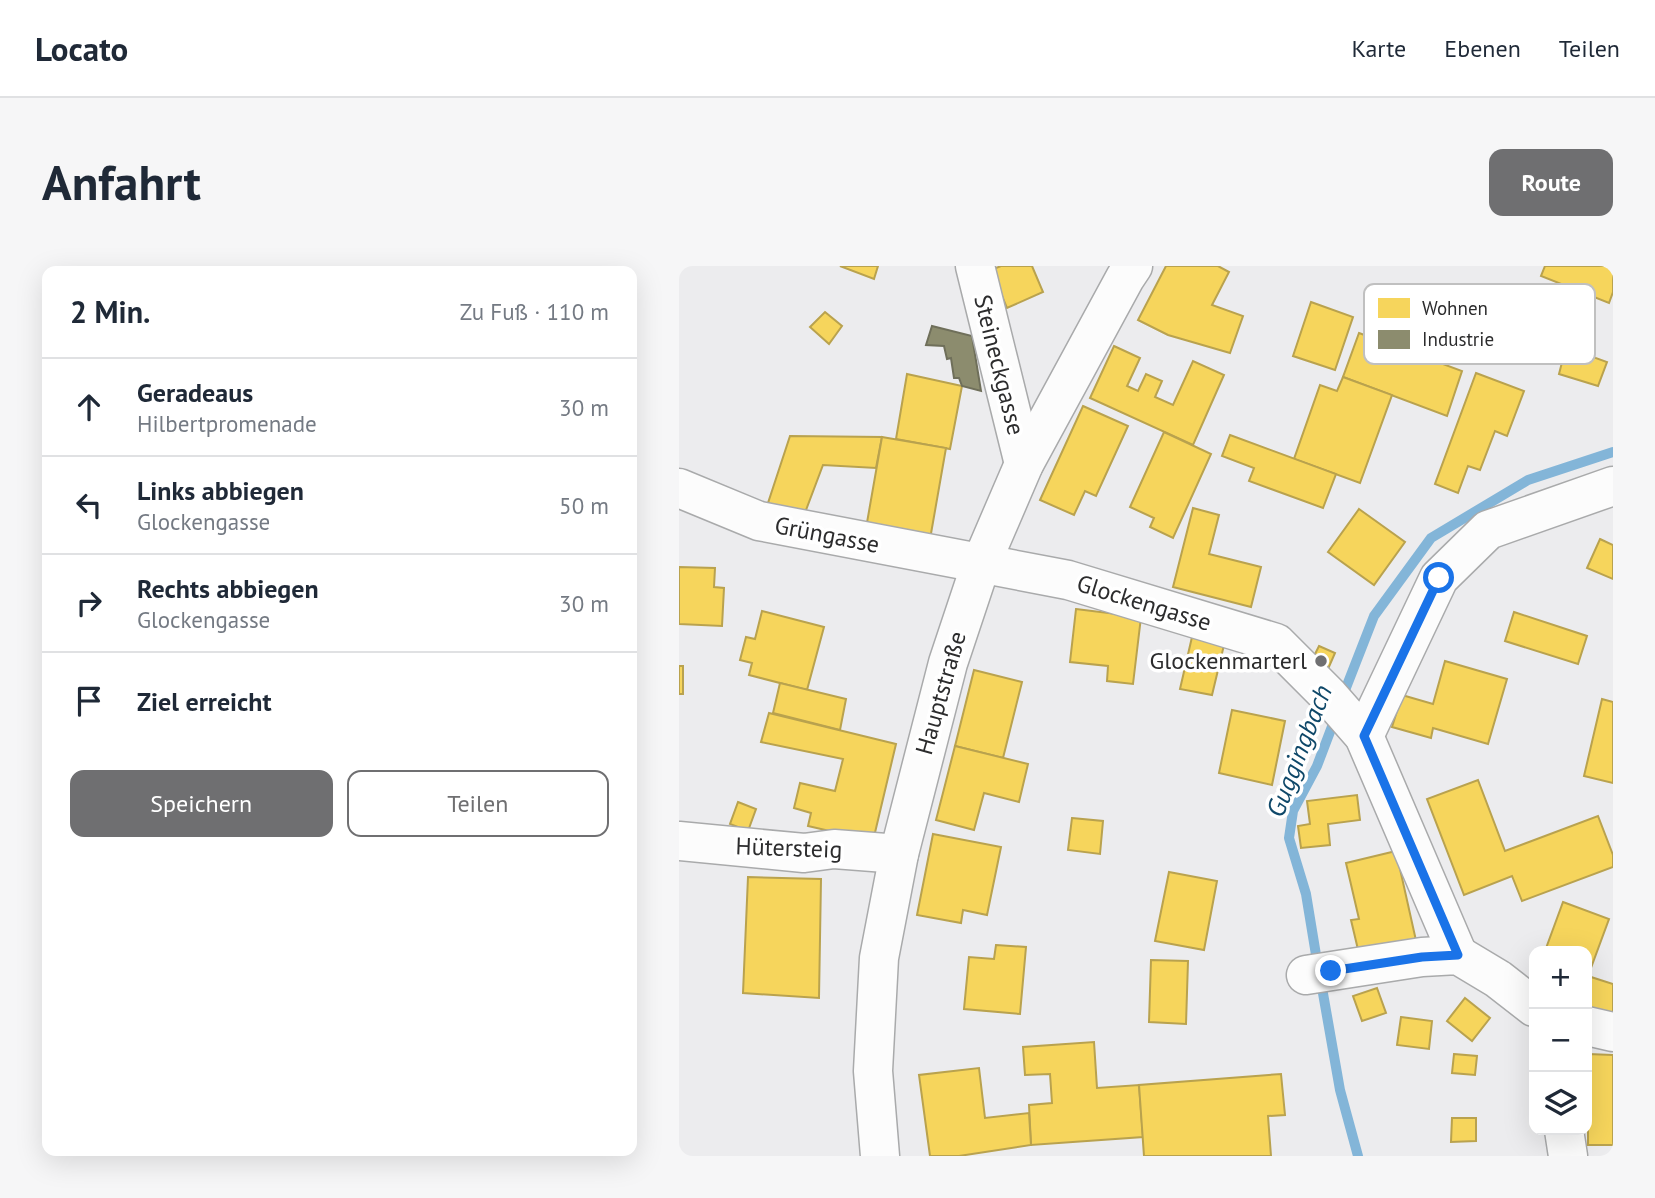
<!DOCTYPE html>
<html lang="de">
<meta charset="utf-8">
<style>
body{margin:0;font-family:"PT Sans",sans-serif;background:#f6f6f7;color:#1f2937}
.controls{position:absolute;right:21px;bottom:21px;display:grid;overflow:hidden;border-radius:14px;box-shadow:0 7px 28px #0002}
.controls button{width:63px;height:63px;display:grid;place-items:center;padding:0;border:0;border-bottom:2px solid #e0e1e3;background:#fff;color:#1f2937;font:35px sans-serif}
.stop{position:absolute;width:21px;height:21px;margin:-16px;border:5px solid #1a73e8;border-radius:50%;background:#fff}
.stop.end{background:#1a73e8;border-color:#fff;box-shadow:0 2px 7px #0008}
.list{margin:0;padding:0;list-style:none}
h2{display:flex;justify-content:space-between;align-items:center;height:91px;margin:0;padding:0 28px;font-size:30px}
h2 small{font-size:23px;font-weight:400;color:#747a83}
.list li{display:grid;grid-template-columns:46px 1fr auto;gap:21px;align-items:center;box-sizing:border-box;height:98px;padding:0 28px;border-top:2px solid #e0e1e3}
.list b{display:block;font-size:26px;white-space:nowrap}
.list p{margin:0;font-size:23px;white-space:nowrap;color:#747a83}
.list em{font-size:23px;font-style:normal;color:#747a83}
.actions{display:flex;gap:14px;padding:21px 28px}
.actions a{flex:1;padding:16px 0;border:2px solid #6f6f71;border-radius:14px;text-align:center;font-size:24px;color:#6f6f71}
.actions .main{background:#6f6f71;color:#fff}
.icon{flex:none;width:38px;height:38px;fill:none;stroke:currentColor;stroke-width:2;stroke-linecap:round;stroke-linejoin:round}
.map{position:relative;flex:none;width:934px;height:890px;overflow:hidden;border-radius:14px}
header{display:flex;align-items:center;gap:42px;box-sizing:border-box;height:98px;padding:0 35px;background:#fff;border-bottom:2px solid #e0e1e3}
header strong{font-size:33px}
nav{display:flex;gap:38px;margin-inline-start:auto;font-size:24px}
.intro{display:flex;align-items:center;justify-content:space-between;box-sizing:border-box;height:168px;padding:0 42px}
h1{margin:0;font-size:49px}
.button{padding:18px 32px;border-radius:14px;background:#6f6f71;color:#fff;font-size:24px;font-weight:700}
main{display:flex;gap:42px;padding:0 42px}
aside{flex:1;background:#fff;border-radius:14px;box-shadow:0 7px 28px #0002}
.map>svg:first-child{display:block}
</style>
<header>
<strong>Locato</strong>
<nav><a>Karte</a><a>Ebenen</a><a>Teilen</a></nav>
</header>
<div class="intro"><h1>Anfahrt</h1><a class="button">Route</a></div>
<main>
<aside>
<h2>2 Min.<small>Zu Fuß · 110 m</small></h2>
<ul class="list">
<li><svg class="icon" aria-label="ahead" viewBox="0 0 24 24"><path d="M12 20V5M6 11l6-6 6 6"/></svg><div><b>Geradeaus</b><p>Hilbertpromenade</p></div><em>30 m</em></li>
<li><svg class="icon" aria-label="left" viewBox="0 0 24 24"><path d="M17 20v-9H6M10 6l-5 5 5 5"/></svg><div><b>Links abbiegen</b><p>Glockengasse</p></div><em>50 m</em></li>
<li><svg class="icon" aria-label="right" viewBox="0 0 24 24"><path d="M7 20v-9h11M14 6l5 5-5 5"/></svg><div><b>Rechts abbiegen</b><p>Glockengasse</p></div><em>30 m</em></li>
<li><svg class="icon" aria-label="arrive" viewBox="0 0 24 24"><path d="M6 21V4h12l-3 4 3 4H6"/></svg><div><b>Ziel erreicht</b></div></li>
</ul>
<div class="actions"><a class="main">Speichern</a><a>Teilen</a></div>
</aside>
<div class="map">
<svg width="934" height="890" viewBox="0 0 934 890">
<rect width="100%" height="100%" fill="#ececee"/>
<g fill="#f6d55c" stroke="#b9a24e" stroke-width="2">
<polygon points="161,0 199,0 195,13"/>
<polygon points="322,0 353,0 364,26 328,42 312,4"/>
<polygon points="487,0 539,0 550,6 533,39 564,50 551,87 489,69 459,54"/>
<polygon points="866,0 934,0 934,26 930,37 862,10"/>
<polygon points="632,36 674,51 656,104 614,90"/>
<polygon points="146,46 163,60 150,78 131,61"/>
<polygon points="680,67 783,105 768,150 664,111"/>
<polygon points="889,73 915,78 911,90 928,96 919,120 880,108"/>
<polygon points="435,80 461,92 448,120 459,125 467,108 483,115 476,131 494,139 514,95 545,109 514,179 411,132"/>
<polygon points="797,107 845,125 828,170 816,165 801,204 789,200 779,227 756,218"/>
<polygon points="228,108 283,120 271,183 217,173"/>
<polygon points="664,111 713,129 681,217 615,193 641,119 658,125"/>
<polygon points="404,140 449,160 417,230 406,225 395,249 361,234"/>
<polygon points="485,166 532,188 494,272 471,261 475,252 451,241"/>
<polygon points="551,169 657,208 644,242 570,215 575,202 543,190"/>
<polygon points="111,170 203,171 197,202 144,199 124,252 89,237"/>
<polygon points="203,171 267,182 250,279 186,268"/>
<polygon points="514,242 540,249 530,288 582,301 572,341 494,321"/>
<polygon points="680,243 726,276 695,319 649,286"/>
<polygon points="921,273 934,279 934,313 908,302"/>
<polygon points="0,301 36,302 35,321 45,322 43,360 0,358"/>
<polygon points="397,343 462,351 454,418 428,415 429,400 391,396"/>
<polygon points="83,345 145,361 128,424 70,409 73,397 61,394 67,371 76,373"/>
<polygon points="835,346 908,370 899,398 826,375"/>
<polygon points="513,371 545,379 533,429 501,423"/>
<polygon points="640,380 656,387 646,410 629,402"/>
<polygon points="766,395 828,413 809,478 754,462 752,472 713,461 723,429 754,438"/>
<rect x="0" y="400" width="4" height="28"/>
<polygon points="295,404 343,416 324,492 276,480"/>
<polygon points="101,417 167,433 161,464 94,447"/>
<polygon points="923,433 934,436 934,517 905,510"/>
<polygon points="553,444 606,455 593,519 540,507"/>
<polygon points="90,447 217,478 194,575 129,560 132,547 115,542 121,517 156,525 164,493 82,476"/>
<polygon points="276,480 349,498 340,536 305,527 295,564 257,554"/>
<polygon points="799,514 826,585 919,550 934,589 934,601 843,635 833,610 785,629 748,533"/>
<polygon points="678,529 681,554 649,558 651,579 622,582 619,560 631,558 628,535"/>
<polygon points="59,536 77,543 69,565 51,558"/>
<polygon points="393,552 424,555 421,588 389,584"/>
<polygon points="254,568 322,581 308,649 284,644 282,657 238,649"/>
<polygon points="717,585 738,679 681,692 672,654 680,653 667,597"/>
<polygon points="490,606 538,615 525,684 476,675"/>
<polygon points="69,611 142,613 140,732 64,727"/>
<polygon points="884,636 930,653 909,710 934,718 934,755 908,746 908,685 866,685"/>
<polygon points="317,679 347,681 341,748 285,743 290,691 315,693"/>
<polygon points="472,694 509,695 507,758 470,756"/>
<polygon points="698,722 707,747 683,755 674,730"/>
<polygon points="786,732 811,752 793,775 768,755"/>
<polygon points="722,751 753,755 750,783 718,779"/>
<polygon points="415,776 418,822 460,819 464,871 352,879 350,839 373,837 371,808 346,809 344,781"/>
<polygon points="775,788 798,790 796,809 773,807"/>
<polygon points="909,788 934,789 934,879 909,879"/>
<polygon points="300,802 306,852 350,847 352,879 280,890 251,890 240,809"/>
<polygon points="602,808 606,849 589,850 592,890 465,890 460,819"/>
<polygon points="773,852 797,852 797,875 772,876"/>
</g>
<polygon fill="#8c8c6e" stroke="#6f6f5a" stroke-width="2" points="253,60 293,70 302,125 283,120 280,112 275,112 272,92 268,93 265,80 247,79"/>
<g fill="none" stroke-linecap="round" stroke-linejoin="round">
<g stroke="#83b5d8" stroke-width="10">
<polyline points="663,432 695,350 752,272 849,214 934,186"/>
<polyline points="639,701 627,628 610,572 614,545 638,500 657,450"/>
<polyline points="642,716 661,824 679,890"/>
</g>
<g stroke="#a9aaab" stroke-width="41">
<g id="minor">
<polyline points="296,0 345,198"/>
<polyline points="0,222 80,255 389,314 597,377 650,430 685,470 779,689"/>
<polyline points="685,470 760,312 809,264 934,220"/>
<polyline points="0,575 125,587 155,583 220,588"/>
<polyline points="627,709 743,691 779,689 819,713 855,741"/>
<polyline points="908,760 934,766"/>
<polyline points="885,864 889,890"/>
</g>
</g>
<g stroke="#a9aaab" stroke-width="41">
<polyline id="major" points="201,890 194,805 200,692 220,588 269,397 302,298 345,198 446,12 454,0"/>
</g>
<use href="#minor" stroke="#fcfcfc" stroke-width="38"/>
<use href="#major" stroke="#fcfcfc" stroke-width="38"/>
</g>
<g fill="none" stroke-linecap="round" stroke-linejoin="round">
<polyline stroke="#1a73e8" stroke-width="9" points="652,705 743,691 779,689 685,470 760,312"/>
</g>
<circle fill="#6f6f71" stroke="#fff" stroke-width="2.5" cx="642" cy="395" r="7"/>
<g text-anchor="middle" stroke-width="7" stroke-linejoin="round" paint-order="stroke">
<g font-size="24" fill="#2c2c2d" stroke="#fff">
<text transform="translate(320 99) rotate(76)" y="8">Steineckgasse</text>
<text transform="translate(148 269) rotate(11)" y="8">Grüngasse</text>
<text transform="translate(465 337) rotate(17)" y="8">Glockengasse</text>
<text transform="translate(262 427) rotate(-74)" y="8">Hauptstraße</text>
<text transform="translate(110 582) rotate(2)" y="8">Hütersteig</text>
</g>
<g font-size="24" fill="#2c2c2d" stroke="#fff" text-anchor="end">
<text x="628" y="403">Glockenmarterl</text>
</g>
<g font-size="26" font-style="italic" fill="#0f4869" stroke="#fff">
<text transform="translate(620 485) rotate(-69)" y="9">Guggingbach</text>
</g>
</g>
<rect x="685" y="18" width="231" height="80" rx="10" fill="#fff" stroke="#c0c0c0" stroke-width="2"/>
<rect x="699" y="32" width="32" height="20" fill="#f6d55c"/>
<rect x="699" y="64" width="32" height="19" fill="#8c8c6e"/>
<g font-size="19" fill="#2c2c2d">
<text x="743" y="49">Wohnen</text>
<text x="743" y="80">Industrie</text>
</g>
</svg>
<div class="controls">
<button>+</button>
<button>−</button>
<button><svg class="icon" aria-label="layers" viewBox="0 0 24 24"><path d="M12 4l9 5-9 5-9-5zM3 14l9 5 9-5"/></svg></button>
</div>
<div class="stop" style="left:760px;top:312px"></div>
<div class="stop end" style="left:652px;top:705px"></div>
</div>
</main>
